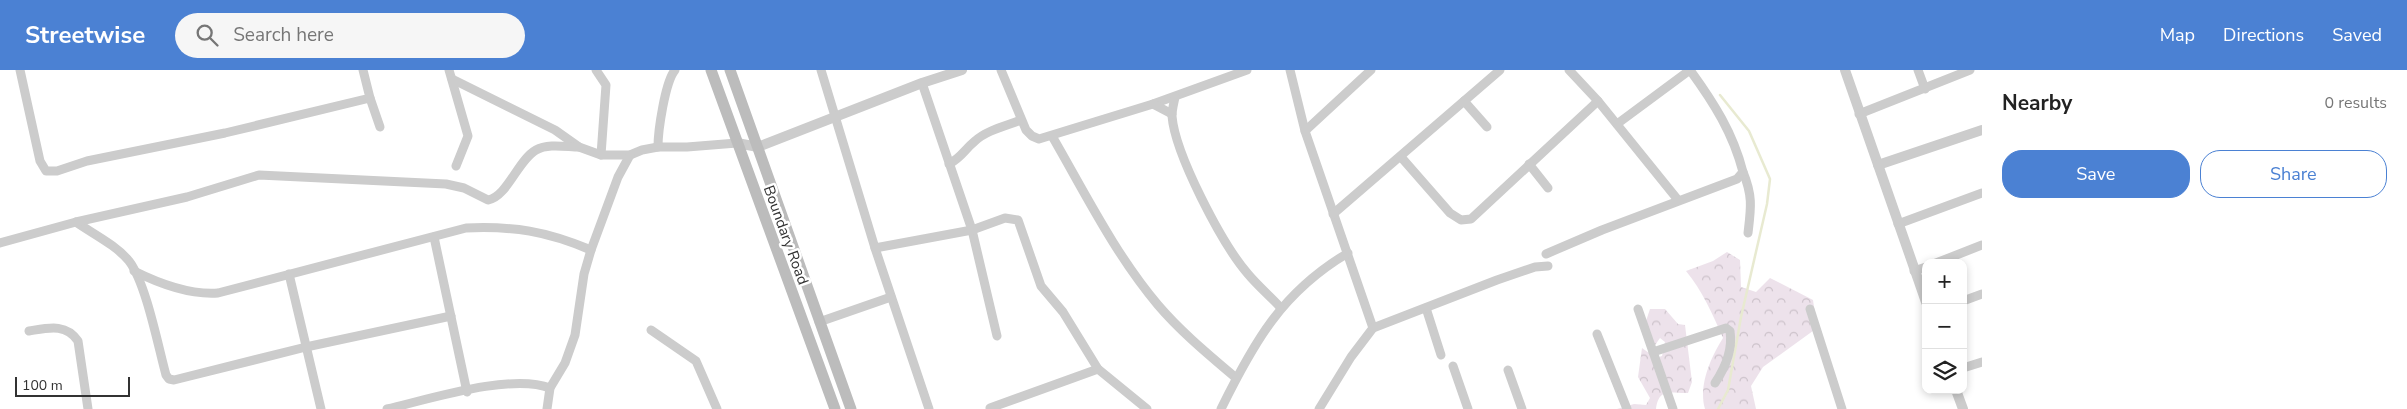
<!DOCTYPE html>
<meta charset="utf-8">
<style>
body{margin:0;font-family:"Nunito Sans",sans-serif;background:#f6f6f6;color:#222}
.controls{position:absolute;right:15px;bottom:15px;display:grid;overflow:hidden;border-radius:10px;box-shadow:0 2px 8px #0003}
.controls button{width:45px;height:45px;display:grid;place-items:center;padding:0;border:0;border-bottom:1px solid #e0e0e0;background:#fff;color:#222;font:25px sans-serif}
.scale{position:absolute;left:15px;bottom:12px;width:115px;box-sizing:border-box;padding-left:5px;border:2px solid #323232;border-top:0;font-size:14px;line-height:18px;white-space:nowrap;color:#323232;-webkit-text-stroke:4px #fff;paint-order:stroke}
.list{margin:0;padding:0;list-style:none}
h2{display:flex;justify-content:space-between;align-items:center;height:65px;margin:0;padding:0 20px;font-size:21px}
h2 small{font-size:16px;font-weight:400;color:#767676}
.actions{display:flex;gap:10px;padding:15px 20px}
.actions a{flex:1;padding:11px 0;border:1px solid #4b81d3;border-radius:20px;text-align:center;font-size:18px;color:#4b81d3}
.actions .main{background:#4b81d3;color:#fff}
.icon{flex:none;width:28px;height:28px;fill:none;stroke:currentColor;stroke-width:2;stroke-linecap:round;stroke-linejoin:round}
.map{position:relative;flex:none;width:1982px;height:339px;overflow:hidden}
header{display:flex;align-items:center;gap:30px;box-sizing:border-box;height:70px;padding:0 25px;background:#4b81d3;color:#fff}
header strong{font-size:24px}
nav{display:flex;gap:28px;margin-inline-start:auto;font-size:18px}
.search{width:350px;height:45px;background:#f6f6f6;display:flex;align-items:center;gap:12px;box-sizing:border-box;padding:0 18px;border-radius:28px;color:#767676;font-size:19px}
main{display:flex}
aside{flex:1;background:#fff}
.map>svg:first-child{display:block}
</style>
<header>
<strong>Streetwise</strong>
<div class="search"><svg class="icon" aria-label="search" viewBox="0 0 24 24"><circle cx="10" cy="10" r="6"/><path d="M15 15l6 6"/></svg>Search here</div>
<nav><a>Map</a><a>Directions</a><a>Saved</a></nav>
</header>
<main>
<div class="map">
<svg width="1982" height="339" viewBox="0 0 1982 339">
<defs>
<pattern id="forest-crowns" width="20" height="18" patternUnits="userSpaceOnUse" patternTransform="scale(1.25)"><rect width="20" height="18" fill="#ede2eb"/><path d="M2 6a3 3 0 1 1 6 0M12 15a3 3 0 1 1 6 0" fill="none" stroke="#ccc2ca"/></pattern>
</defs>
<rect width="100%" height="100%" fill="#fff"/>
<g fill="url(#forest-crowns)">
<path d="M1727,182L1740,190L1741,217L1756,222L1770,208L1813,230L1817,258L1763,297L1751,316L1756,339H1705C1698,316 1711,287 1723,268C1713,245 1702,220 1686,201L1713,191Z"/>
<path d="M1650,239H1665L1678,254L1685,255L1692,312L1688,323C1672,324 1659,316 1656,339H1617L1634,334L1646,335L1650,328L1638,307L1642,278L1656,288L1662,286L1665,272L1660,268L1653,278L1646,251Z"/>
</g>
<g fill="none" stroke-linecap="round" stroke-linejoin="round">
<polyline stroke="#e8ead1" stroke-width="2.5" points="1718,339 1728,320 1741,247 1767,134 1770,109 1749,61 1720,25"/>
<g stroke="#ccc" stroke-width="9">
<polyline points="20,0 40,91 46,101 57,101 87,91 225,63 370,28 363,0"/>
<polyline points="449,0 468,66 456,96"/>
<polyline points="596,0 606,15 601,85"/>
<polyline points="821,0 875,178 929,339"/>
<polyline points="1001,0 1026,60 1032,66 1039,69 1153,34 1247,0"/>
<polyline points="1290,0 1305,61 1373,258"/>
<polyline points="1569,0 1598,31 1678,130"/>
<polyline points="1918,0 1925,19"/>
<polyline points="452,9 555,60 579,77 601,85 630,85 642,80 658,77 687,77 737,73"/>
<polyline points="922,13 972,160 997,266"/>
<path d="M1175,27C1174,33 1172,39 1172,46C1175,84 1222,174 1248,204C1258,216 1270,226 1280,237"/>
<polyline points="370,28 380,57"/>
<polyline points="1464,31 1487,57"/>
<polyline points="1153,34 1172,44"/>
<polyline points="1859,44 1970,0"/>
<polyline points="1305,61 1371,0"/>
<path d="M1052,66C1085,123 1115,184 1158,235C1181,262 1209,285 1236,308"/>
<path d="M658,77C658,61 665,12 675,0"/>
<polyline points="1401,87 1450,143 1461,150 1471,149 1598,31"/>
<path d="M949,94C962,87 964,80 975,71C987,60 1006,56 1021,50"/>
<polyline points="1529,94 1548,118"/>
<path d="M1743,102C1753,126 1751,138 1748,163"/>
<polyline points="1333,144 1500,0"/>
<path d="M76,152C93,164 116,175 129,191C146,213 158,276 166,305L169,309L174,310L306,277L451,246"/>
<polyline points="1898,154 1982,123"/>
<polyline points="434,167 467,322"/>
<path d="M0,173L76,152L187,127L259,105L446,114L464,118L488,130C507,127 518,90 536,80C548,73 567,77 579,77"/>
<polyline points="875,178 972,160 1005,148 1018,150 1041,216 1063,242 1098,299 1147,339"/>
<path d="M1546,184L1602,160L1737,109L1743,102C1733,63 1714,33 1690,0L1617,54"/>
<polyline points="1936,193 1982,175"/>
<path d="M134,201C160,214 189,225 218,223L466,158C514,156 546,161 591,180"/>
<polyline points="1914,201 1926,197"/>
<polyline points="289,204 321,339"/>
<polyline points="1963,231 1982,224"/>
<polyline points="1426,238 1441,285"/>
<polyline points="1638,239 1673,339"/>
<polyline points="1810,239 1842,339"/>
<polyline points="819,252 891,227"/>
<polyline points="651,260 696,291 717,339"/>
<path d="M29,261C48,258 66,253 78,271L88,339"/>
<polyline points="1597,264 1627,339"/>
<path d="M1653,282L1726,258L1730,261C1733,280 1725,298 1715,313"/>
<polyline points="1453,296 1468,339"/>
<polyline points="1963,298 1982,292"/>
<polyline points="1508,300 1522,339"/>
<polyline points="990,338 1098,299"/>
<path d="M387,339C430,329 511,303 550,318"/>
<polyline points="547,339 550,318 565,293 575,265 584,204 591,180 618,107 630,85"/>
<path d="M1221,339C1254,272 1282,222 1348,183"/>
<polyline points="1319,339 1351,287 1373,258 1497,210 1535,197 1548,196"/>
</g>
<g stroke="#ccc" stroke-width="10">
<polyline points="1845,0 1926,232"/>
<polyline points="737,73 758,77 922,13 962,0"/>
<polyline points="1878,95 1982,60"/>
<polyline points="1956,320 1963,339"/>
</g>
<g stroke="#bcbcbc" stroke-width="11">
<polyline points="711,0 835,339"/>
<polyline points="730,0 851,339"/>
</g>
</g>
<g text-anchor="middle" stroke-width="5" stroke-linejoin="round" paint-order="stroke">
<g font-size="15" fill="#323232" stroke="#fff">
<text transform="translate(786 165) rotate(70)" y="5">Boundary Road</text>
</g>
</g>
</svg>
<div class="controls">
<button>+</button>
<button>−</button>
<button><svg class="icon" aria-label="layers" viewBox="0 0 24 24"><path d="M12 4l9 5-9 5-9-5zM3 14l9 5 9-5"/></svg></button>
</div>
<div class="scale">100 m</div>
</div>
<aside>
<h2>Nearby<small>0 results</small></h2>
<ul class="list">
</ul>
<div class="actions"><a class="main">Save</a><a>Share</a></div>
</aside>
</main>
